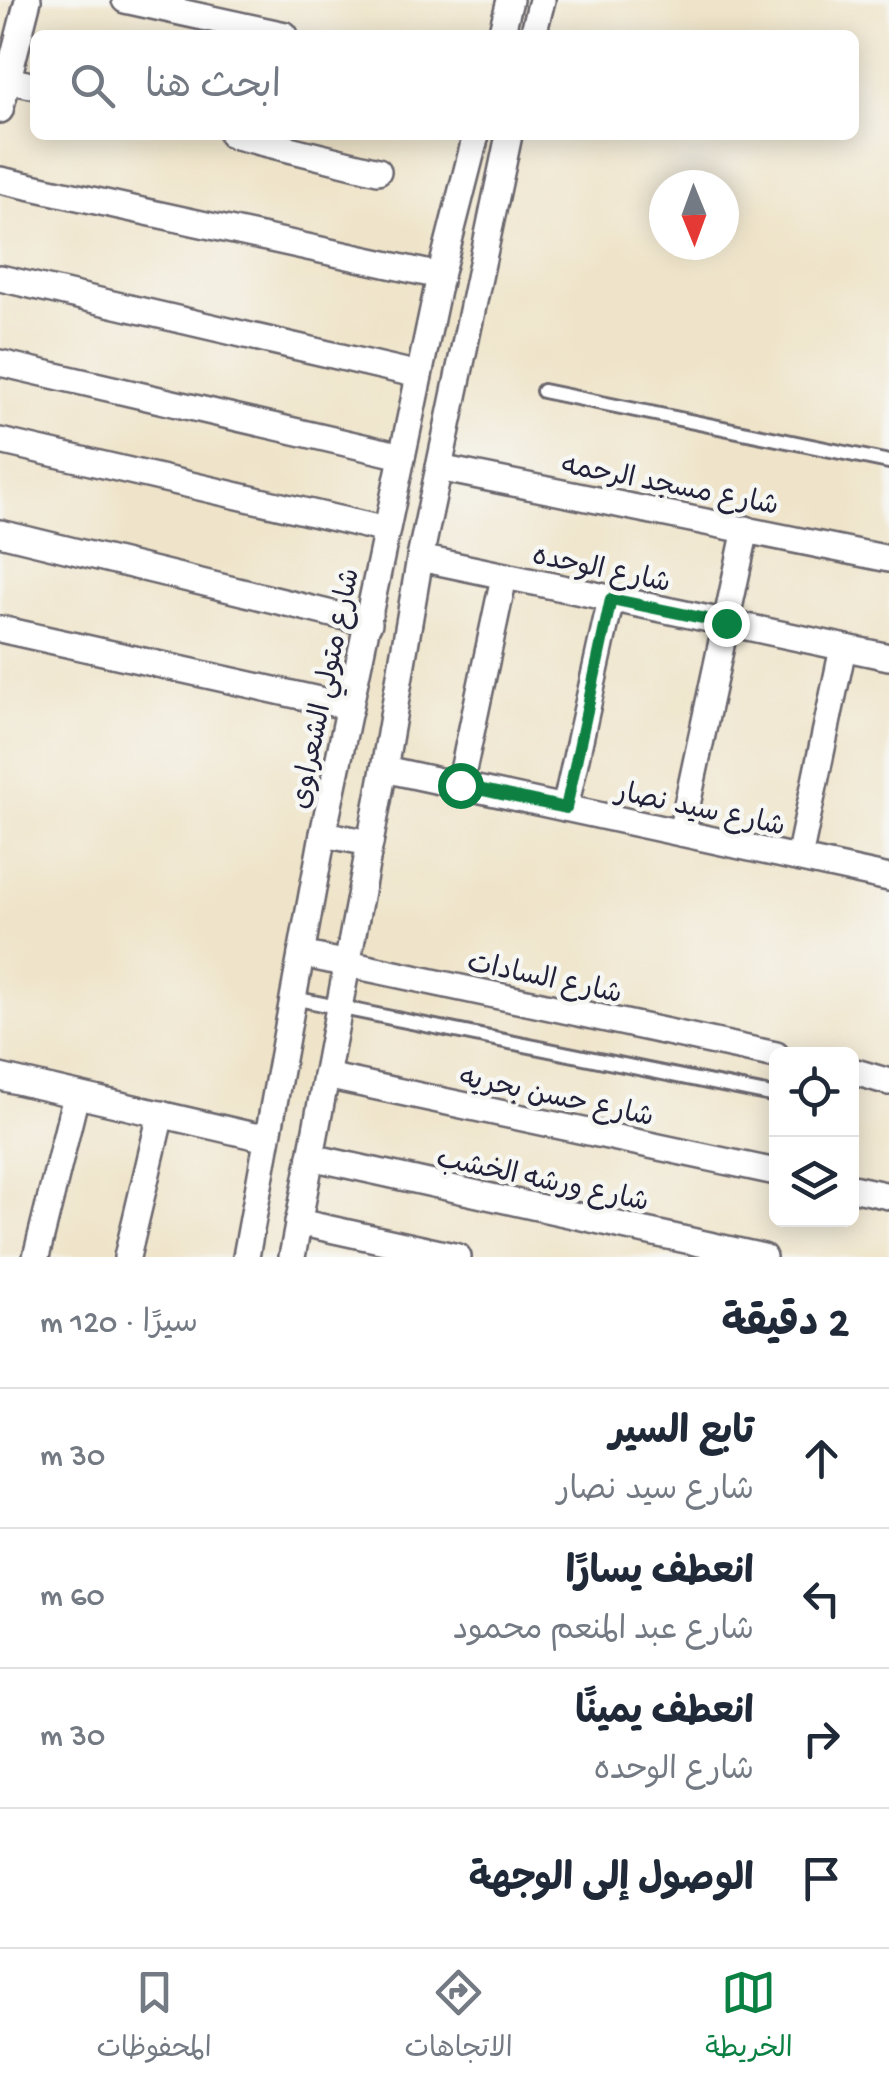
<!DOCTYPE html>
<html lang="ar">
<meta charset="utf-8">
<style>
body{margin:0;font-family:"Gochi Hand","Playpen Sans Arabic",sans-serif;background:#f6f6f7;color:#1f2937;direction:rtl}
.controls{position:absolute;right:30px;bottom:30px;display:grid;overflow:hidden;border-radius:15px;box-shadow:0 5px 25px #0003}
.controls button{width:90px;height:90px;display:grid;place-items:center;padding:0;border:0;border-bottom:2px solid #e0e1e3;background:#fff;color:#1f2937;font:50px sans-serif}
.compass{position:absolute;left:649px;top:170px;width:90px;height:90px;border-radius:50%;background:#fff;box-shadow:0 5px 25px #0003;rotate:179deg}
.stop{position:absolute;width:30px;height:30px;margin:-22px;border:8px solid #0b8043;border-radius:50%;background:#fff}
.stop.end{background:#0b8043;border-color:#fff;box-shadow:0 2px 10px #0008}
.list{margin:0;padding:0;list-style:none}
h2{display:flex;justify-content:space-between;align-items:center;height:130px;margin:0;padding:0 40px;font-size:42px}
h2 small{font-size:32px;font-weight:400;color:#747a83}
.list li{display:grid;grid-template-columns:65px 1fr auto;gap:30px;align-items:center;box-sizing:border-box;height:140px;padding:0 40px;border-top:2px solid #e0e1e3}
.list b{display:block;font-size:38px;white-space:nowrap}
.list p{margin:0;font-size:32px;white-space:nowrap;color:#747a83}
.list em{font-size:32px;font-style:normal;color:#747a83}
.icon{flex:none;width:55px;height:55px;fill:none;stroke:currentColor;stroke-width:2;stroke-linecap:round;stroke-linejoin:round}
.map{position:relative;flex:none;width:889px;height:1257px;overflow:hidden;direction:ltr}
.search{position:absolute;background:#fff;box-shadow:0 5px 25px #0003;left:30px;right:30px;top:30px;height:110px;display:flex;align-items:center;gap:25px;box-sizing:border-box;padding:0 35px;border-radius:15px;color:#747a83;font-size:38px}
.sheet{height:690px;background:#fff}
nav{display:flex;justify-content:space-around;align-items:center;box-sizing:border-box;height:140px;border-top:2px solid #e0e1e3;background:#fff;font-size:28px;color:#747a83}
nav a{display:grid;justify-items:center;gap:5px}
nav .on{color:#0b8043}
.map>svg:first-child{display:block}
</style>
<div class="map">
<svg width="889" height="1257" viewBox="0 0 889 1257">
<rect width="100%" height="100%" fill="#f6f6f2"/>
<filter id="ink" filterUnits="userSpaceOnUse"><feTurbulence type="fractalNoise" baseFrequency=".01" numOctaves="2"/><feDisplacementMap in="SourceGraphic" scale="20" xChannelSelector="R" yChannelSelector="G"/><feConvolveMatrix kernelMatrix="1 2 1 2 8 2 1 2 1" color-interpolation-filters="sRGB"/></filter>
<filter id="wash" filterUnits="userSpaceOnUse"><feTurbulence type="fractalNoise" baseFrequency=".0048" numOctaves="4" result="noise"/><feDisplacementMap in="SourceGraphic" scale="40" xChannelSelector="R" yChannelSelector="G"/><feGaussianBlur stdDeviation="2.25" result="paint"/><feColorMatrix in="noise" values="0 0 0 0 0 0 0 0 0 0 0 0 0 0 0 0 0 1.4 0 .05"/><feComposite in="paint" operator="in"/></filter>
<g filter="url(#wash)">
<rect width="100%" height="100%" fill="#efe4c9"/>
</g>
<g filter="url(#ink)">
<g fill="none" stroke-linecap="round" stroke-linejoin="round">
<g stroke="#6a666d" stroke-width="18">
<g id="lane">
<polyline points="543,391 889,462"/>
<polyline points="293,998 776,1096"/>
</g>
</g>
<g stroke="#6a666d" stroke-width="30">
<g id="street">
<polyline points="125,0 285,35"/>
<polyline points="501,35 510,0"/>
<polyline points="533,35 542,0"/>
<polyline points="0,78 35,86"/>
<polyline points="0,110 28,0"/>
<polyline points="232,135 378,171"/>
<polyline points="0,180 440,276"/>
<polyline points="0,278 419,375"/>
<polyline points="0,363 402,456"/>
<polyline points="0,441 386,530"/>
<polyline points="439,468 889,559"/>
<polyline points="0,533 369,623"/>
<polyline points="420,558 889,657"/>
<polyline points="0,629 350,707"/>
<polyline points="384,769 889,878"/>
<polyline points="460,785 504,577"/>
<polyline points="565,808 611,599"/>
<polyline points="681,833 746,529"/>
<polyline points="323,834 370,843"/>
<polyline points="799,858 843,648"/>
<polyline points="301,954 776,1055"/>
<polyline points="852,1071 889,1082"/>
<polyline points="326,1076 776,1172"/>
<polyline points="0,1077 267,1139"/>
<polyline points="311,1157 763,1257"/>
<polyline points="852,1188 889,1196"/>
<polyline points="298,1222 458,1257"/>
<polyline points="36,1257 76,1095"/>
<polyline points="127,1257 161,1114"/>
<polyline points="246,1257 323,834 440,276 476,135"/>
<polyline points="292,1257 384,769 420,558 509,135"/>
</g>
</g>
<use href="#lane" stroke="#fff" stroke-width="12"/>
<use href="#street" stroke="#fff" stroke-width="25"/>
</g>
</g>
<g fill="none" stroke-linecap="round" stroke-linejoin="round" filter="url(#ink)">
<polyline stroke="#0b8043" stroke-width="12" points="460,785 566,808 611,599 726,623"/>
</g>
<g text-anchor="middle" stroke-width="9" stroke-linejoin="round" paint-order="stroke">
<g font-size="28" fill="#22223b" stroke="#f6f6f2">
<text transform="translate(670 483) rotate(11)" y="10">شارع مسجد الرحمه</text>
<text transform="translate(602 567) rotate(12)" y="10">شارع الوحده</text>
<text transform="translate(323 688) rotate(-78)" y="10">شارع متولي الشعراوى</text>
<text transform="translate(701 807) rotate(12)" y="10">شارع سيد نصار</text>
<text transform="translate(545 976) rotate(12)" y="10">شارع السادات</text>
<text transform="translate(557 1095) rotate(12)" y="10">شارع حسن بحريه</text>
<text transform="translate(543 1178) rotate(12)" y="10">شارع ورشه الخشب</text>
</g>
</g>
</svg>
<div class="controls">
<button><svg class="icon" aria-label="locate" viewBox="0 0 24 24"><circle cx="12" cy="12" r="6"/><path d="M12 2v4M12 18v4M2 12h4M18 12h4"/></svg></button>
<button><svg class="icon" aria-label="layers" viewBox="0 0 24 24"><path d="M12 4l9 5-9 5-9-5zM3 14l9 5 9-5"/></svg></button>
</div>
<svg class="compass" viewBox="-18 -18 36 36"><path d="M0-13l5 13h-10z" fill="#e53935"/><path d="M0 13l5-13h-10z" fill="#747a83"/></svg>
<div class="stop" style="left:460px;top:785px"></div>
<div class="stop end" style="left:726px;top:623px"></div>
<div class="search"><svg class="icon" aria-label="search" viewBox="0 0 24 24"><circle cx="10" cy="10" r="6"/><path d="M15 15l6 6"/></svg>ابحث هنا</div>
</div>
<section class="sheet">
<h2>2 دقيقة<small>سيرًا · 120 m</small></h2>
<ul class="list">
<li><svg class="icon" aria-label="ahead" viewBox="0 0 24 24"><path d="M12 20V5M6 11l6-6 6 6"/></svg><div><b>تابع السير</b><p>شارع سيد نصار</p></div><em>30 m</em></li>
<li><svg class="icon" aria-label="left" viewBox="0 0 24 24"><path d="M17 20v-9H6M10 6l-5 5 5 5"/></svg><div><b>انعطف يسارًا</b><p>شارع عبد المنعم محمود</p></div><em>60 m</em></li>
<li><svg class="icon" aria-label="right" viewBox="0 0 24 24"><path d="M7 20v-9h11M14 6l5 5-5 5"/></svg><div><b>انعطف يمينًا</b><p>شارع الوحده</p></div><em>30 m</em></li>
<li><svg class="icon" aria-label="arrive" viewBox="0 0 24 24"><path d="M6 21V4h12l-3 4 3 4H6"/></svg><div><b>الوصول إلى الوجهة</b></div></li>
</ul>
</section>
<nav>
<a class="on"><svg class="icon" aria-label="map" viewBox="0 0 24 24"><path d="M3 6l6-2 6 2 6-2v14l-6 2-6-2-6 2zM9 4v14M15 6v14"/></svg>الخريطة</a>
<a><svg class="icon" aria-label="directions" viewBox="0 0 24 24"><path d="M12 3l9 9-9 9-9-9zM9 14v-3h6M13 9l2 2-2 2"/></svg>الاتجاهات</a>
<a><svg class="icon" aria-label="saved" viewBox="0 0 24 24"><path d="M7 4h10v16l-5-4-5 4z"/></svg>المحفوظات</a>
</nav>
